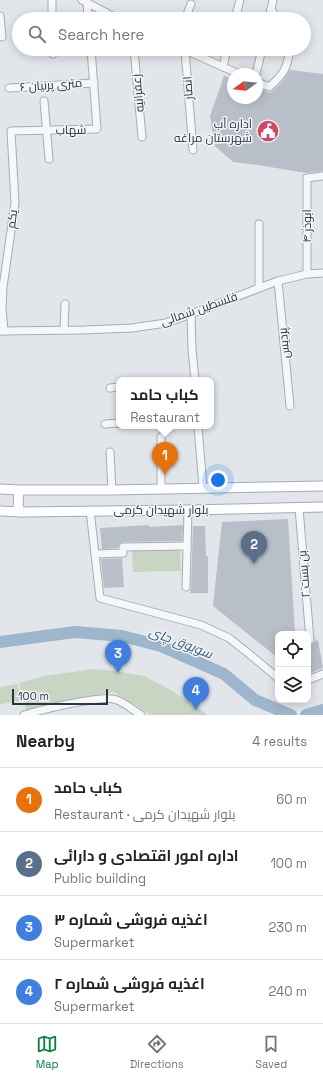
<!DOCTYPE html>
<meta charset="utf-8">
<style>
body{margin:0;font-family:"Space Grotesk",Cairo,sans-serif;background:#f6f6f6;color:#222}
.controls{position:absolute;right:12px;bottom:12px;display:grid;overflow:hidden;border-radius:8px;box-shadow:0 2px 10px #0003}
.controls button{width:36px;height:36px;display:grid;place-items:center;padding:0;border:0;border-bottom:1px solid #e0e0e0;background:#fff;color:#222;font:20px sans-serif}
.compass{position:absolute;left:227px;top:68px;width:36px;height:36px;border-radius:50%;background:#fff;box-shadow:0 2px 10px #0003;rotate:255deg}
.scale{position:absolute;left:12px;bottom:10px;width:96px;box-sizing:border-box;padding-left:4px;border:2px solid #2a3443;border-top:0;font-size:11px;line-height:14px;white-space:nowrap;color:#2a3443;-webkit-text-stroke:3px #f2f5f8;paint-order:stroke}
.you{position:absolute;left:218px;top:480px;width:14px;height:14px;margin:-10px;border:3px solid #fff;border-radius:50%;background:#1a73e8;box-shadow:0 0 0 6px #1a73e833}
.badge{display:grid;place-items:center;width:26px;height:26px;border-radius:50%;background:#0b8043;color:#fff;font-size:13px;font-weight:700}
.pin{position:absolute;translate:-50% -33px;filter:drop-shadow(0 1px 2px #0008)}
.pin::after{content:'';position:absolute;top:21px;width:14px;height:12px;background:inherit;clip-path:polygon(0 0,100% 0,50% 100%)}
.popup{position:absolute;left:116px;top:377px;width:98px;height:52px;box-sizing:border-box;display:grid;place-content:center;border-radius:8px;background:#fff;filter:drop-shadow(0 1px 3px #0005);font-size:13px;white-space:nowrap;color:#767676}
.popup b{font-size:15px;color:#222}
.popup::after{content:'';position:absolute;left:50%;top:100%;margin-left:-8px;border:8px solid transparent;border-top-color:#fff}
.list{margin:0;padding:0;list-style:none}
h2{display:flex;justify-content:space-between;align-items:center;height:52px;margin:0;padding:0 16px;font-size:17px}
h2 small{font-size:13px;font-weight:400;color:#767676}
.list li{display:grid;grid-template-columns:26px 1fr auto;gap:12px;align-items:center;box-sizing:border-box;height:64px;padding:0 16px;border-top:1px solid #e0e0e0}
.list b{display:block;font-size:15px;white-space:nowrap}
.list p{margin:0;font-size:13px;white-space:nowrap;color:#767676}
.list em{font-size:13px;font-style:normal;color:#767676}
.icon{flex:none;width:22px;height:22px;fill:none;stroke:currentColor;stroke-width:2;stroke-linecap:round;stroke-linejoin:round}
.map{position:relative;flex:none;width:323px;height:715px;overflow:hidden}
.search{position:absolute;background:#fff;box-shadow:0 2px 10px #0003;left:12px;right:12px;top:12px;height:44px;display:flex;align-items:center;gap:10px;box-sizing:border-box;padding:0 14px;border-radius:22px;color:#767676;font-size:15px}
.sheet{height:308px;background:#fff}
nav{display:flex;justify-content:space-around;align-items:center;box-sizing:border-box;height:56px;border-top:1px solid #e0e0e0;background:#fff;font-size:11px;color:#767676}
nav a{display:grid;justify-items:center;gap:2px}
nav .on{color:#0b8043}
.map>svg:first-child{display:block}
</style>
<div class="map">
<svg width="323" height="715" viewBox="0 0 323 715">
<rect width="100%" height="100%" fill="#e2e6eb"/>
<g fill="#c9d5c3">
<polygon points="180,549 181,571 133,572 132,551"/>
<polygon points="94,669 115,671 144,676 169,689 208,715 150,715 114,692 26,710 19,683 44,676"/>
<polygon points="18,684 21,701 0,704 0,687"/>
</g>
<g fill="none" stroke-linecap="round" stroke-linejoin="round">
<g stroke="#9db6cb" stroke-width="12">
<polyline points="0,642 75,632 122,636 161,646 224,674 255,700 291,715"/>
<polyline points="306,715 323,710"/>
</g>
</g>
<g fill="#b9bfc8">
<polygon points="290,70 323,74 323,171 306,173 258,165 233,162 215,146 210,116 224,76 233,79 233,98 257,98 257,88 270,93 282,82"/>
<polygon points="288,519 295,634 278,634 278,658 213,606 222,522"/>
<polygon points="149,525 149,527 182,525 183,527 182,541 123,542 119,544 118,548 102,549 100,528"/>
<polygon points="193,526 205,526 206,556 208,556 208,593 190,593 191,587"/>
<polygon points="122,558 124,587 104,588 101,559"/>
<polygon points="318,640 323,668 308,674 308,645 312,644 315,641"/>
</g>
<g fill="none" stroke-linecap="round" stroke-linejoin="round">
<g stroke="#a7adb5" stroke-width="9">
<g id="minor">
<polyline points="52,0 52,19"/>
<polyline points="82,0 118,19"/>
<polyline points="87,0 88,19"/>
<polyline points="271,9 277,19"/>
<polyline points="0,16 2,37"/>
<polyline points="185,19 191,4"/>
<polyline points="235,19 240,0"/>
<polyline points="269,19 273,0"/>
<polyline points="53,49 53,54"/>
<polyline points="134,49 142,137"/>
<polyline points="183,49 239,74"/>
<polyline points="185,50 193,150"/>
<polyline points="223,67 227,49"/>
<polyline points="256,74 262,49"/>
<path d="M257,82L269,87C284,74 287,69 290,49"/>
<polyline points="9,88 94,83"/>
<polyline points="44,101 49,159"/>
<polyline points="259,224 259,288"/>
<polyline points="307,274 307,178 323,176"/>
<polyline points="278,281 290,406"/>
<polyline points="191,314 192,349 195,380"/>
<polyline points="64,330 65,304"/>
<polyline points="0,331 84,330 132,328 166,323 191,314 278,281 307,274 323,273"/>
<polyline points="4,331 2,308 3,287 15,203 11,131 97,129 91,49"/>
<polyline points="110,388 119,387"/>
<polyline points="105,424 119,423"/>
<polyline points="198,426 203,488"/>
<polyline points="161,437 161,489"/>
<polyline points="110,452 112,490"/>
<polyline points="299,508 310,640"/>
<polyline points="90,510 100,598 201,625 229,638 248,653 278,678"/>
<polyline points="95,554 123,553 123,547 187,546"/>
<polyline points="186,587 188,510"/>
<polyline points="308,680 323,674"/>
<path d="M24,715C41,710 103,694 117,700C125,703 133,710 141,715"/>
</g>
</g>
<g stroke="#a1abb7" stroke-width="11">
<g id="major">
<polyline points="0,489 19,490 112,490 323,486"/>
<polyline points="19,490 18,507 21,512"/>
<polyline points="0,511 21,512 188,510 323,507"/>
</g>
</g>
<use href="#minor" stroke="#f5f7f9" stroke-width="7"/>
<use href="#major" stroke="#fff" stroke-width="9"/>
</g>
<defs>
<g id="civic-disc" transform="scale(1.15)"><circle r="9.5" fill="#d14663" stroke="#f2f5f8"/><path d="M-.6-6.5H3V-4.5H.6V-3L4-1V1h2V6H-6V1h2V-1L-.6-3ZM-1.2 2.5V6h2.4V2.5Z" fill="#fff"/></g>
</defs>
<g fill-rule="evenodd">
<use href="#civic-disc" x="268" y="131"/>
</g>
<g text-anchor="middle" stroke-width="3" stroke-linejoin="round" paint-order="stroke">
<g font-size="12" fill="#2a3443" stroke="#f2f5f8">
<text transform="translate(51 85) rotate(-4)" y="4">۶ متری پرنیان</text>
<text transform="translate(188 88) rotate(-94)" y="4">انصار</text>
<text transform="translate(138 93) rotate(-95)" y="4">زعفرانیه</text>
<text transform="translate(71 130) rotate(-1)" y="4">شهاب</text>
<text transform="translate(12 219) rotate(-82)" y="4">یکم</text>
<text transform="translate(307 226) rotate(-90)" y="4">ابوذر ۴</text>
<text transform="translate(199 309) rotate(-19)" y="4">فلسطین شمالی</text>
<text transform="translate(284 343) rotate(-96)" y="4">پردیس</text>
<text x="161" y="514">بلوار شهیدان کرمی</text>
<text transform="translate(304 574) rotate(-95)" y="4">بن بست ۲</text>
</g>
<g font-size="12" fill="#2a3443" stroke="#f2f5f8" text-anchor="end">
<text x="252" y="128">اداره آب<tspan x="252" dy="14">شهرستان مراغه</tspan></text>
</g>
<g font-size="13" font-style="italic" fill="#335678" stroke="#f2f5f8">
<text transform="translate(181 642) rotate(21)" y="5">سویوق چای</text>
</g>
</g>
</svg>
<div class="controls">
<button><svg class="icon" aria-label="locate" viewBox="0 0 24 24"><circle cx="12" cy="12" r="6"/><path d="M12 2v4M12 18v4M2 12h4M18 12h4"/></svg></button>
<button><svg class="icon" aria-label="layers" viewBox="0 0 24 24"><path d="M12 4l9 5-9 5-9-5zM3 14l9 5 9-5"/></svg></button>
</div>
<svg class="compass" viewBox="-18 -18 36 36"><path d="M0-13l5 13h-10z" fill="#e53935"/><path d="M0 13l5-13h-10z" fill="#767676"/></svg>
<div class="scale">100 m</div>
<div class="you"></div>
<div class="pin badge" style="left:165px;top:475px;background:#e8710a">1</div>
<div class="popup"><b>کباب حامد</b>Restaurant</div>
<div class="pin badge" style="left:254px;top:564px;background:#5c6f8a">2</div>
<div class="pin badge" style="left:118px;top:673px;background:#3f7fe0">3</div>
<div class="pin badge" style="left:196px;top:710px;background:#3f7fe0">4</div>
<div class="search"><svg class="icon" aria-label="search" viewBox="0 0 24 24"><circle cx="10" cy="10" r="6"/><path d="M15 15l6 6"/></svg>Search here</div>
</div>
<section class="sheet">
<h2>Nearby<small>4 results</small></h2>
<ul class="list">
<li><span class="badge" style="background:#e8710a">1</span><div><b>کباب حامد</b><p>Restaurant · بلوار شهیدان کرمی</p></div><em>60 m</em></li>
<li><span class="badge" style="background:#5c6f8a">2</span><div><b>اداره امور اقتصادی و دارائی</b><p>Public building</p></div><em>100 m</em></li>
<li><span class="badge" style="background:#3f7fe0">3</span><div><b>اغذیه فروشی شماره ۳</b><p>Supermarket</p></div><em>230 m</em></li>
<li><span class="badge" style="background:#3f7fe0">4</span><div><b>اغذیه فروشی شماره ۲</b><p>Supermarket</p></div><em>240 m</em></li>
</ul>
</section>
<nav>
<a class="on"><svg class="icon" aria-label="map" viewBox="0 0 24 24"><path d="M3 6l6-2 6 2 6-2v14l-6 2-6-2-6 2zM9 4v14M15 6v14"/></svg>Map</a>
<a><svg class="icon" aria-label="directions" viewBox="0 0 24 24"><path d="M12 3l9 9-9 9-9-9zM9 14v-3h6M13 9l2 2-2 2"/></svg>Directions</a>
<a><svg class="icon" aria-label="saved" viewBox="0 0 24 24"><path d="M7 4h10v16l-5-4-5 4z"/></svg>Saved</a>
</nav>
